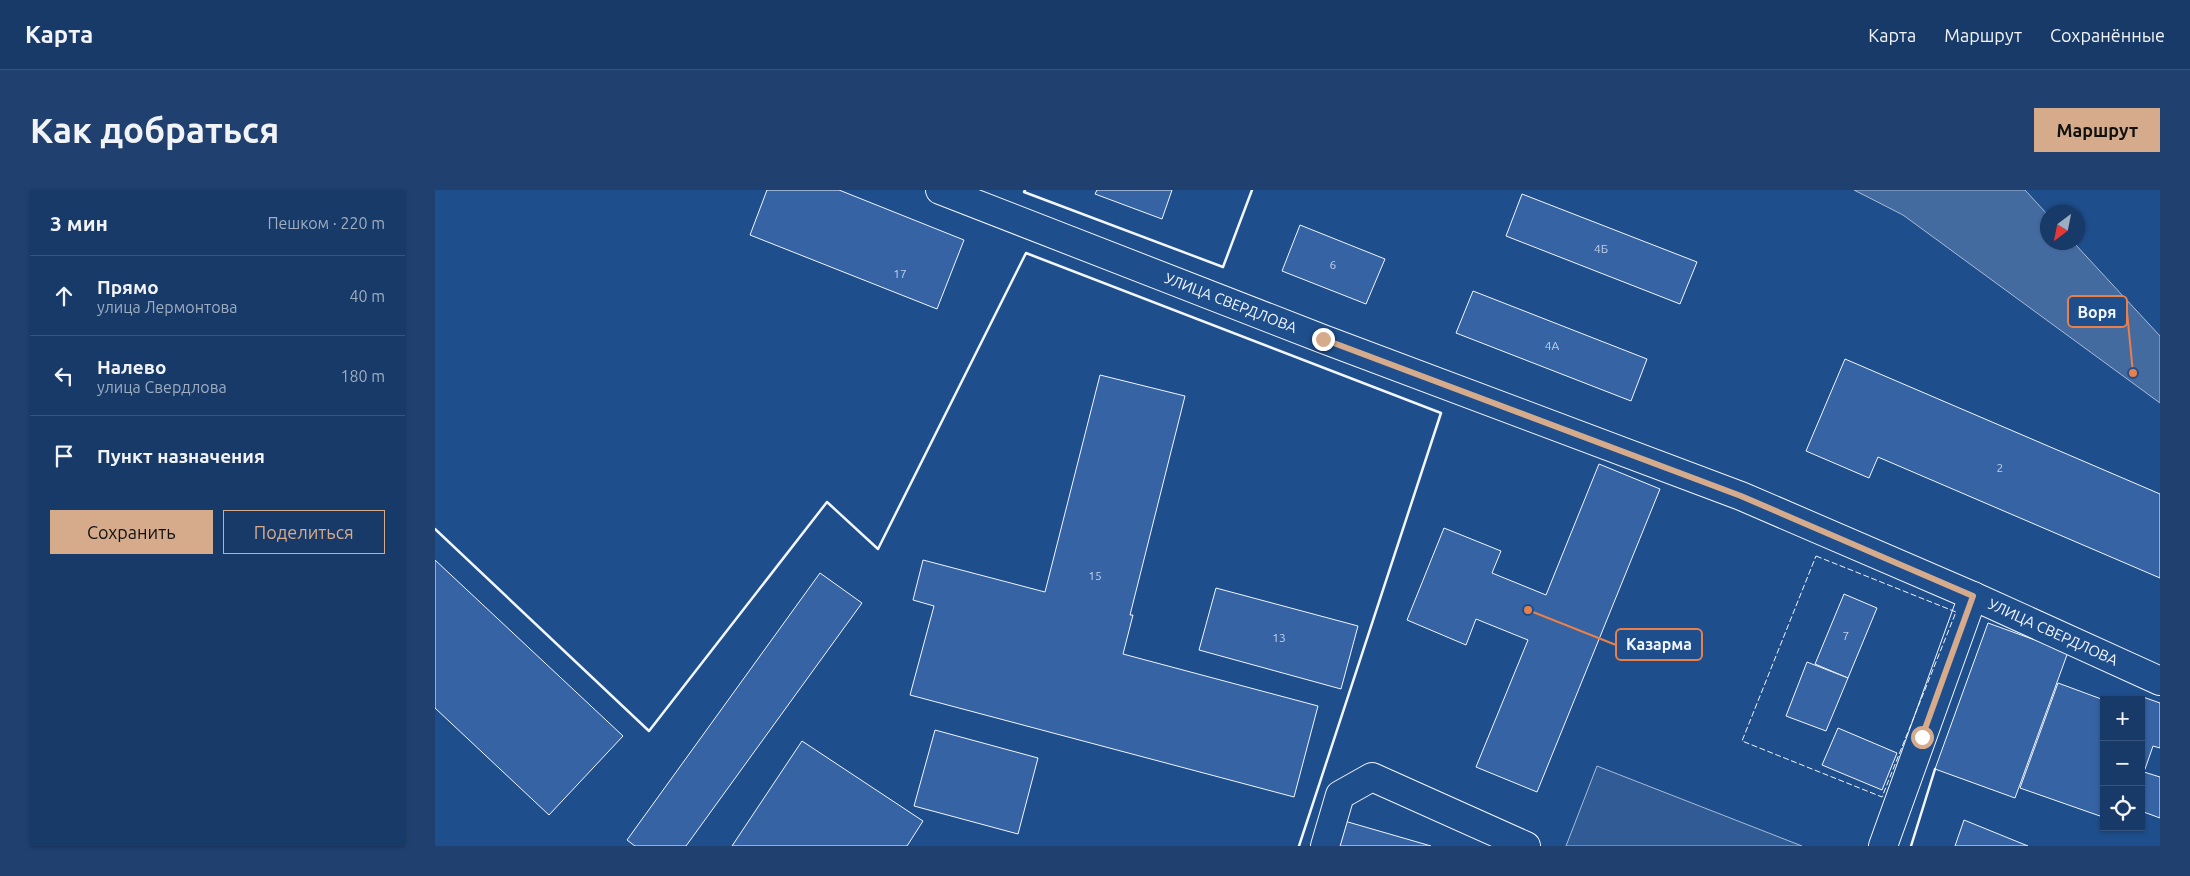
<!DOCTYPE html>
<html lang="ru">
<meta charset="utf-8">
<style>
body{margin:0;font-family:Ubuntu,sans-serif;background:#20416f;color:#f1f3f6}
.controls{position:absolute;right:15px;bottom:15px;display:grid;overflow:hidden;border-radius:0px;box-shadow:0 1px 4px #0004}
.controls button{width:45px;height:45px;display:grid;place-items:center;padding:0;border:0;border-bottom:1px solid #36547d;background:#173a69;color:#f1f3f6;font:25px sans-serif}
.compass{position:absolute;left:1605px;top:15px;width:45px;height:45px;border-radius:50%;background:#173a69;box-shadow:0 1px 4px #0004;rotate:212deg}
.stop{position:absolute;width:15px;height:15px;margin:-11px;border:4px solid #d6ab8b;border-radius:50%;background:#fff}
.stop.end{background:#d6ab8b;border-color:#fff;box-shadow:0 1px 5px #0008}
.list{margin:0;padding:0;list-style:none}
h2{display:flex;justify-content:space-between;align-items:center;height:65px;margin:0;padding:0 20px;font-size:21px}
h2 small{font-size:16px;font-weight:400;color:#9eadc0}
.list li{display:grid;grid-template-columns:32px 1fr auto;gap:15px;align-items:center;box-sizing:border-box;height:80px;padding:0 20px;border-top:1px solid #36547d}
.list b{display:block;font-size:19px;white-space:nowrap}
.list p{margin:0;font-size:16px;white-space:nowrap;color:#9eadc0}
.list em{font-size:16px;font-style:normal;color:#9eadc0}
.actions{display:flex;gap:10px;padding:15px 20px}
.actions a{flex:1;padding:11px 0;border:1px solid #d6ab8b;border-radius:0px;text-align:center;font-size:18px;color:#d6ab8b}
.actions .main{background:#d6ab8b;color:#111}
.icon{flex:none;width:28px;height:28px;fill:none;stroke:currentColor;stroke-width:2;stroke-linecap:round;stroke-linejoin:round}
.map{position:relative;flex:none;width:1725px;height:656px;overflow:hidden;border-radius:0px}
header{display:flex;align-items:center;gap:30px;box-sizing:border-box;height:70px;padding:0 25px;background:#173a69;border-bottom:1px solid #36547d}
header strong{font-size:24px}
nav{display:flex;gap:28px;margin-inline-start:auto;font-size:18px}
.intro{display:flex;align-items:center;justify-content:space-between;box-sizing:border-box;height:120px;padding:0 30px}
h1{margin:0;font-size:35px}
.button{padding:12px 22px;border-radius:0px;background:#d6ab8b;color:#111;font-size:18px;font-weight:700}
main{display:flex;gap:30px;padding:0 30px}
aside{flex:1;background:#173a69;border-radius:0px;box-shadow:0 1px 4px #0004}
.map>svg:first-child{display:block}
</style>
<header>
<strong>Карта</strong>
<nav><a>Карта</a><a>Маршрут</a><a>Сохранённые</a></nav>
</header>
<div class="intro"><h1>Как добраться</h1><a class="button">Маршрут</a></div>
<main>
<aside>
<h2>3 мин<small>Пешком · 220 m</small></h2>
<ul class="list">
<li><svg class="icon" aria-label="ahead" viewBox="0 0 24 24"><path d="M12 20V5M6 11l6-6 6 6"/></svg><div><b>Прямо</b><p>улица Лермонтова</p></div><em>40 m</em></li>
<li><svg class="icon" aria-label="left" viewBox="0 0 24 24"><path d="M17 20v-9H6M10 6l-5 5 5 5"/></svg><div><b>Налево</b><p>улица Свердлова</p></div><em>180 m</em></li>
<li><svg class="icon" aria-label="arrive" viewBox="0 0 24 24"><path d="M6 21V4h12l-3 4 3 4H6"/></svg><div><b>Пункт назначения</b></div></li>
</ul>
<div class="actions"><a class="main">Сохранить</a><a>Поделиться</a></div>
</aside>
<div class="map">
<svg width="1725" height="656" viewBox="0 0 1725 656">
<rect width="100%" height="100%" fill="#1f4e8c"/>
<polygon fill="#305b95" stroke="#a8bbd7" points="1162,576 1367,656 1131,656"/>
<polygon fill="#446ba0" stroke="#a8bbd7" points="1419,0 1590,0 1612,24 1612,52 1639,53 1725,146 1725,213 1468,25"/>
<g fill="#3563a3" stroke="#f2f6ff">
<polygon points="332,0 404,0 529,50 502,119 315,45"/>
<polygon points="662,0 737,0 727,29 660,4"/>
<polygon points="1087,4 1262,72 1245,114 1071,46"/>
<polygon points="865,35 950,69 931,114 847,81"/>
<polygon points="1038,101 1212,169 1196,211 1021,143"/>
<polygon points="1410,169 1725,304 1725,388 1443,267 1434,288 1371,261"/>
<polygon points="665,185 750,206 695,425 698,425 688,464 883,516 859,607 475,505 499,416 478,410 488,370 610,402"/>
<polygon points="1164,274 1225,299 1102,602 1041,577 1093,450 1041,429 1031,455 972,430 1009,338 1066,361 1057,383 1111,405"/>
<polygon points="0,370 188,546 114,625 0,518"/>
<polygon points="385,383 427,413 251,656 200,656 192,650"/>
<polygon points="781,398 923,436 906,499 764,460"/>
<polygon points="1409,404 1442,418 1413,488 1380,474"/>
<polygon points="1553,433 1633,462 1580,608 1500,579"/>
<polygon points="1372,472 1413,488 1391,541 1351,526"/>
<polygon points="1623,493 1669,510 1669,616 1665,626 1585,598"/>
<polygon points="1708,507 1725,513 1725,558 1718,556 1709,582 1725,587 1725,628 1706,621 1706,512"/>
<polygon points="1403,538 1462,563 1447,600 1387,575"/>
<polygon points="500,540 603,568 583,644 479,616"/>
<polygon points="367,551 488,631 472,656 297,656"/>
<polygon points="906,630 996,656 898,656"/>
<polygon points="1529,630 1593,656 1520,656"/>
</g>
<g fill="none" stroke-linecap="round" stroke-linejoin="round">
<g stroke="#f2f6ff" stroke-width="30">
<g id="minor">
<path id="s1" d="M505,0L888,149L1306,306L1538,406L1725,491"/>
<polyline points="890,656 905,605 937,587 1091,656"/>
<polyline points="1448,656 1538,406"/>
</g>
</g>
<use href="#minor" stroke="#1f4e8c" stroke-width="28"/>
<polygon stroke="#f2f6ff" stroke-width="1" stroke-dasharray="6 2.5" stroke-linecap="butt" points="1381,366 1521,422 1447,607 1307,551"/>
<g stroke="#f2f6ff" stroke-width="2.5">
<polyline points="590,0 589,2 788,77 817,0"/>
<polyline points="0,339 214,541 392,312 443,359 591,63 1006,223 864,656"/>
<polyline points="1476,656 1500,579"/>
</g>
</g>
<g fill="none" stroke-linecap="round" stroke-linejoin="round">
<polyline stroke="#d6ab8b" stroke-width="6" points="888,149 1306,306 1538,406 1487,547"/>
</g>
<g text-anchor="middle" stroke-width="4" stroke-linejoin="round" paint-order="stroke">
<g font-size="12" fill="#c3d1e8">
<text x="1166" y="63">4Б</text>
<text x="898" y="79">6</text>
<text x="465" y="88">17</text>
<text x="1117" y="160">4А</text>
<text x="1565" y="282">2</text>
<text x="660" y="390">15</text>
<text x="1411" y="450">7</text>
<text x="844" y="452">13</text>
</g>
<g font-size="15" fill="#f2f6ff" stroke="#1f4e8c">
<text dy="5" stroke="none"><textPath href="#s1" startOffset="312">УЛИЦА СВЕРДЛОВА</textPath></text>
<text dy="5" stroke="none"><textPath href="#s1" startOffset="1198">УЛИЦА СВЕРДЛОВА</textPath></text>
</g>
</g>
<path fill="none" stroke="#ea8049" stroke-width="2" d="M1698 183L1692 122M1093 420L1181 455"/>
<g fill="#ea8049" stroke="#1f4e8c" stroke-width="2">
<circle cx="1698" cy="183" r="5"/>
<circle cx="1093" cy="420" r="5"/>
</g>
<g fill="#1f4e8c" stroke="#ea8049" stroke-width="2">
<rect x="1633" y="106" width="59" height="31" rx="5"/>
<rect x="1181" y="439" width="86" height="31" rx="5"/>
</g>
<g font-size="16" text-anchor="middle" font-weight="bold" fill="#f2f6ff">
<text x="1662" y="128">Воря</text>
<text x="1224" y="460">Казарма</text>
</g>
</svg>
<div class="controls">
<button>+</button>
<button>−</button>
<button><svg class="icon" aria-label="locate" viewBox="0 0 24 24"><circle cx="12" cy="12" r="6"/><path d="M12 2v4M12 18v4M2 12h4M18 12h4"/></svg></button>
</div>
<svg class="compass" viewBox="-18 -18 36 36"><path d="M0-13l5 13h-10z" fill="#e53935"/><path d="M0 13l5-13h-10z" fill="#9eadc0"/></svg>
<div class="stop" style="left:1487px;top:547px"></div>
<div class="stop end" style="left:888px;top:149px"></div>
</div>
</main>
